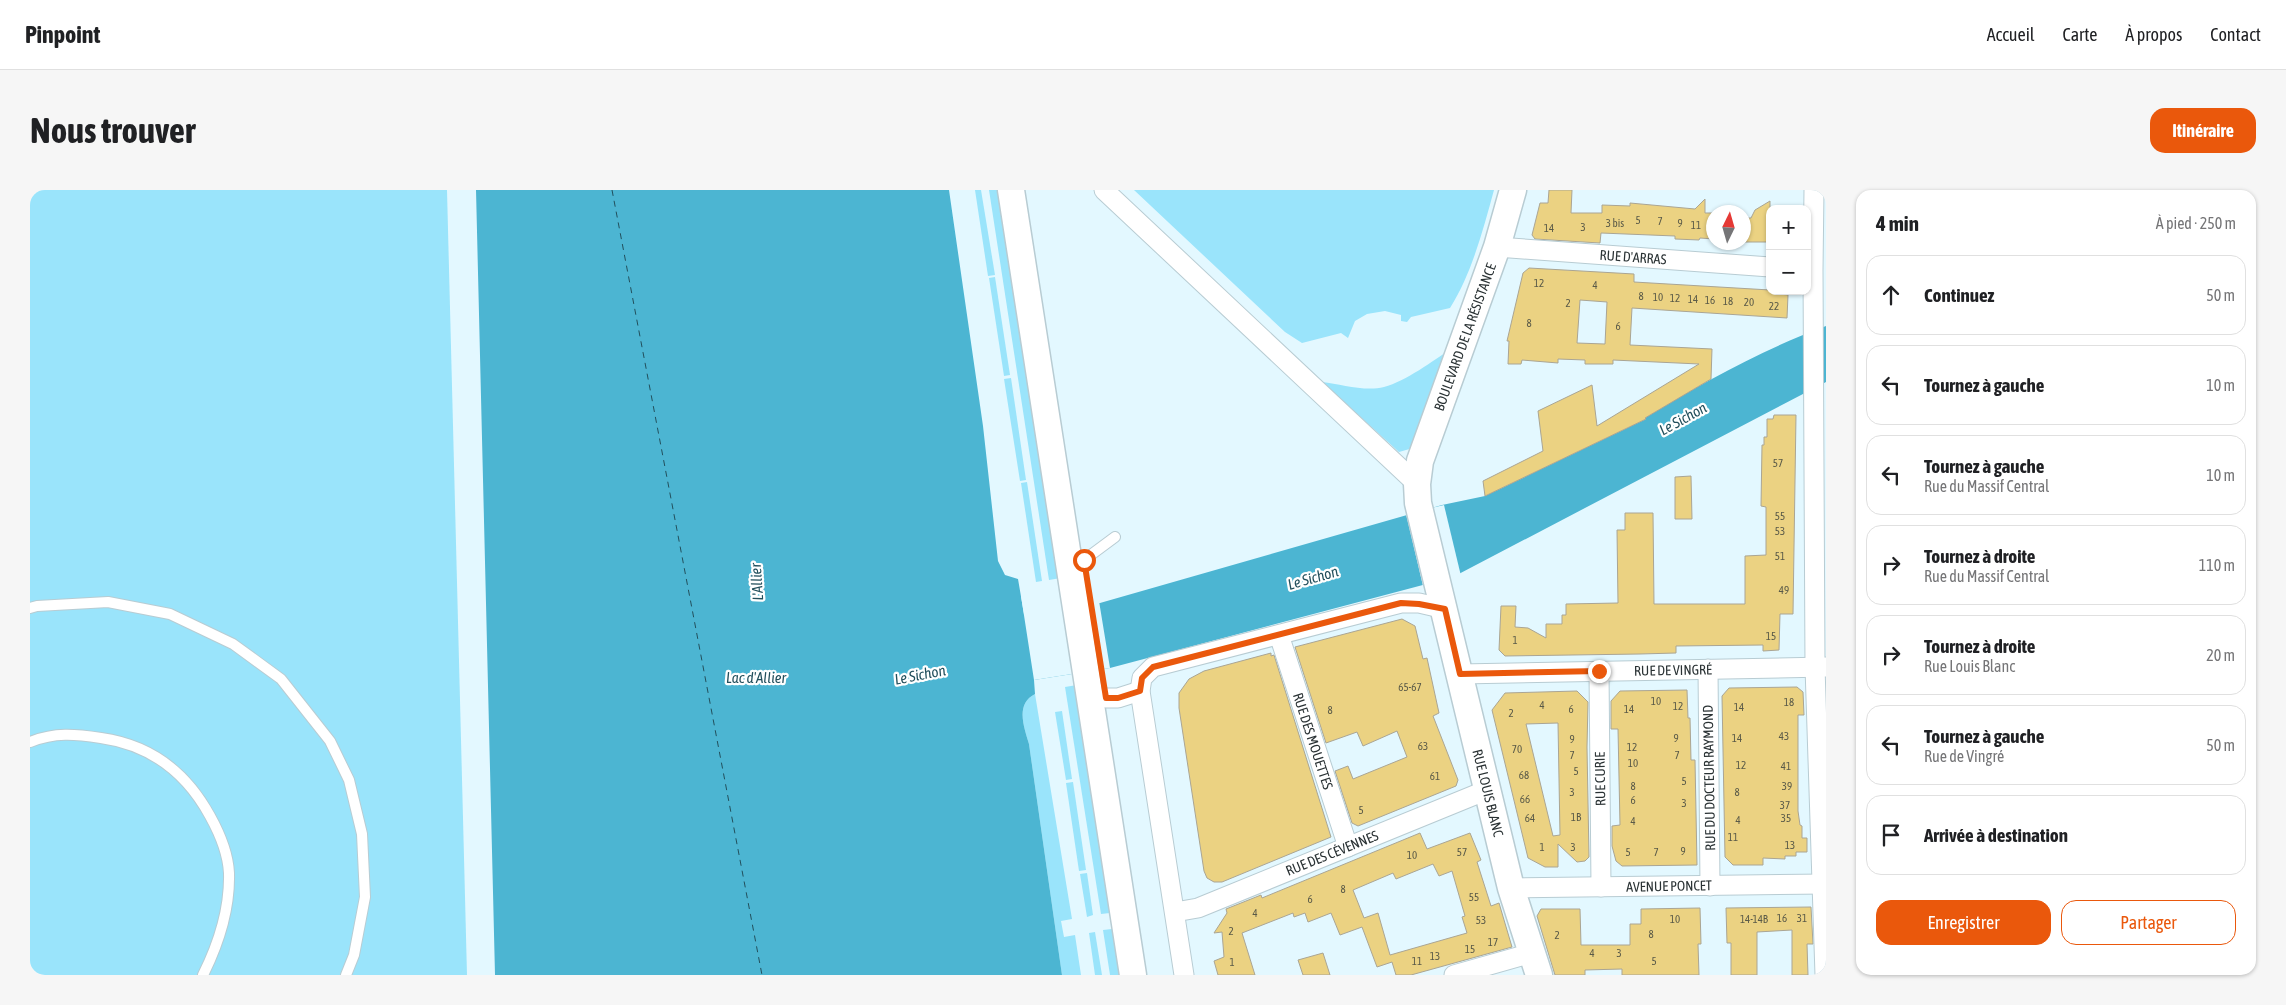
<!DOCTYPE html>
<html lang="fr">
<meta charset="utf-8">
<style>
body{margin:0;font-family:"Asap Condensed",sans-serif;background:#f6f6f6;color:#202124}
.controls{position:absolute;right:15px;top:15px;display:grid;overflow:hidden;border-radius:10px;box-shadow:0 1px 4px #0004}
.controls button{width:45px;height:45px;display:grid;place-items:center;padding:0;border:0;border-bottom:1px solid #e0e0e0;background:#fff;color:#202124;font:25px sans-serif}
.compass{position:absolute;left:1676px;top:15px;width:45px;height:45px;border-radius:50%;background:#fff;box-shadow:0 1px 4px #0004;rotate:5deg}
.stop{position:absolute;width:15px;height:15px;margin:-11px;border:4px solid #ea580c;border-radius:50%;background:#fff}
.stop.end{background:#ea580c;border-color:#fff;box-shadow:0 1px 5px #0008}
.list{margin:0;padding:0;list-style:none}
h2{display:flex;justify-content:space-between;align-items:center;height:65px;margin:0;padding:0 20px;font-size:21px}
h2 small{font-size:16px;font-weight:400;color:#757577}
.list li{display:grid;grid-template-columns:32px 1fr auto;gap:15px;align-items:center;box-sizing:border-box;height:80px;margin:0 10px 10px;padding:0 10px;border:1px solid #e0e0e0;border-radius:15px}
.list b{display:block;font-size:19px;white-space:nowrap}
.list p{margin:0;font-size:16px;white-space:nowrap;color:#757577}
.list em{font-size:16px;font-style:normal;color:#757577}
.actions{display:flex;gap:10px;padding:15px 20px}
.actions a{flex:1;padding:11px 0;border:1px solid #ea580c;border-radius:15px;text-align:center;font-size:18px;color:#ea580c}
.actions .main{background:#ea580c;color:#fff}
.icon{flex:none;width:28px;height:28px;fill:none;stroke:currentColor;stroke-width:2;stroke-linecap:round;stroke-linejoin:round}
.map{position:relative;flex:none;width:1796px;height:785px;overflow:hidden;border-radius:15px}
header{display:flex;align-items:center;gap:30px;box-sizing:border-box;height:70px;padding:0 25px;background:#fff;border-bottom:1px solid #e0e0e0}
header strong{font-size:24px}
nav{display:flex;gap:28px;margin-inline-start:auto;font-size:18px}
.intro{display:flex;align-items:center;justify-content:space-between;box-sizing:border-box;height:120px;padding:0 30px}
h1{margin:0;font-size:35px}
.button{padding:12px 22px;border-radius:15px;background:#ea580c;color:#fff;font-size:18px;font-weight:700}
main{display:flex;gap:30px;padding:0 30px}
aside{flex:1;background:#fff;border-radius:15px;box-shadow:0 1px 4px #0004}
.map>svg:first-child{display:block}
</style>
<header>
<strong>Pinpoint</strong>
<nav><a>Accueil</a><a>Carte</a><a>À propos</a><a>Contact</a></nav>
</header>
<div class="intro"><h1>Nous trouver</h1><a class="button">Itinéraire</a></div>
<main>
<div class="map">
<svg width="1796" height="785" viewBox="0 0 1796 785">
<rect width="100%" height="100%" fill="#e3f8ff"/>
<g fill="#9ae4fb">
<polygon points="0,0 417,0 437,785 0,785"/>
<polygon points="945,0 951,0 965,85 958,86"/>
<polygon points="959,0 977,0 1037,387 1019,390"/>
<path d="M1104,0H1464C1453,40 1442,83 1420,118L1381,127L1377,132L1371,131V125L1355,121L1337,124L1325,131L1318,148L1311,143L1272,153L1255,142Z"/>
<polygon points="965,87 980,185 974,186 959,88"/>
<path d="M1422,158L1390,256L1369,262L1292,192C1311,194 1335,202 1354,197C1376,191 1403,171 1422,158Z"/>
<polygon points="981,188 996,290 990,291 974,189"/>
<polygon points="997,292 1012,391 1006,392 991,293"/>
<polygon points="1053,494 1089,722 1071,724 1035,497"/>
<path d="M1005,504L1042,729L1031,731L1034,747L1045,745L1051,785H1032L999,554C994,537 985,514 1005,504Z"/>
<polygon points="1032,521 1042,589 1036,590 1025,522"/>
<polygon points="1043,592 1056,680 1049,681 1036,593"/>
<polygon points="1057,683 1063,725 1057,727 1050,684"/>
<polygon points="1091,738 1098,785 1080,785 1073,740"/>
<polygon points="1065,742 1072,785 1065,785 1059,743"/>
</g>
<path fill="#4cb5d2" d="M446,0H919L953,236L968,371L975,385L988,389L994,424L1070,413L1412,315L1455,306L1616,229L1615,228C1673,192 1732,160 1796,136V192L1423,387L1080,478L1004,490L1005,504C985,514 994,537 999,554L1032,785H465Z"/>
<g fill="#e3f8ff">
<polygon points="1414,315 1431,386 1393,396 1376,324"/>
<polygon points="991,406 993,406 996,421 1069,411 1080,478 1004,490"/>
</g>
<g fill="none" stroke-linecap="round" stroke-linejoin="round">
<polyline stroke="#224f5c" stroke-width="1" stroke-dasharray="6 5" stroke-linecap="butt" points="582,0 732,785"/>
</g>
<g fill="#ebd282" stroke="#aaa594" fill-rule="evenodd">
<polygon points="1519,0 1542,0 1541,23 1572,23 1572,15 1600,16 1600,13 1665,19 1675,9 1675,23 1684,23 1684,49 1670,48 1669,50 1645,49 1645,46 1571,43 1570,53 1505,49 1502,45 1510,13 1518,13"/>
<polygon points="1740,11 1740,52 1714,52 1714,28 1721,28 1725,20"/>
<path d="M1499,78L1604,84V92L1740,100L1741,103L1758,105L1757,128L1602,118L1600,155L1682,159L1681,189L1615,228L1616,229L1455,306L1453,291L1513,261L1508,221L1562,195L1567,236L1669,174L1583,170V174H1555V170L1528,169V173L1492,170L1491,174H1478L1479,151H1477L1493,83ZM1550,110L1577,112L1575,154L1547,153Z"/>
<polygon points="1744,225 1766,225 1763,424 1750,424 1749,460 1733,461 1733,455 1646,456 1646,463 1610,464 1475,466 1469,460 1471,416 1486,416 1485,437 1498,438 1516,448 1516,434 1532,434 1532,425 1536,425 1536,414 1588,413 1587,340 1595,340 1595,323 1623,323 1624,414 1715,414 1715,366 1736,365 1736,317 1731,316 1732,255 1734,255 1734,247 1737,247 1737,229 1743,229"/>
<polygon points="1661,286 1662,329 1645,329 1645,287"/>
<polygon points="1372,429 1385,436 1393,469 1397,468 1409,523 1403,526 1428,590 1426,596 1328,636 1322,633 1305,581 1318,576 1323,589 1377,567 1367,541 1333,556 1327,542 1296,553 1265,457"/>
<polygon points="1241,463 1241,466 1244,465 1301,647 1192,692 1184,692 1177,688 1174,681 1149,518 1149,503 1159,489 1174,481"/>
<polygon points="1767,497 1773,502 1774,525 1768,525 1768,621 1770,635 1772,636 1772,648 1777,648 1777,662 1766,662 1766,666 1755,666 1755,669 1733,668 1733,675 1703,675 1695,667 1692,506 1699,498"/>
<polygon points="1657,500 1658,528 1660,528 1661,570 1665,570 1667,675 1592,676 1586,671 1582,656 1582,636 1590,635 1588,539 1581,539 1581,511 1590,501"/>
<path d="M1547,501L1558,512L1557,557L1559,667L1555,671L1547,672L1528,654V677H1515L1498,668L1462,520L1475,503ZM1528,533L1530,645L1523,646L1496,534Z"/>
<path d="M1390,643L1397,659L1440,643L1451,670L1447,672L1461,716L1469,713L1482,757L1381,785H1366L1362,772L1347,777L1332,737L1310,745L1301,723L1278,732L1275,723L1264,727L1263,723L1212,743L1225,785H1188L1184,771L1194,767L1192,742L1184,743L1197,723L1196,719L1231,705L1232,708ZM1403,674L1409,686L1422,681L1435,726L1432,727L1437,743L1360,765L1348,723L1334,728L1323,700L1363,683L1366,689Z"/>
<polygon points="1781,717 1783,754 1777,754 1778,785 1762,785 1762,740 1727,742 1727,785 1701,785 1701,753 1697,753 1696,718"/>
<polygon points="1670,718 1671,754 1668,754 1669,785 1592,785 1592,779 1555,780 1555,785 1525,785 1507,726 1511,719 1550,719 1551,755 1600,755 1600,734 1611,734 1611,719"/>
<polygon points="1293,763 1300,785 1273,785 1268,770"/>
</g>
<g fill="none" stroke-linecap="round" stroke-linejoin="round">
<g stroke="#b8ccd3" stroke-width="12">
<g id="lane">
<polyline points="1054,370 1085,347"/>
<polyline points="0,418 7,416 78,412 140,424 203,454 251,489 300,551 319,590 332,644 335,707 324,765 316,785"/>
<path d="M0,552C25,542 45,544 71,548C121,555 156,582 180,626C190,644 198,663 199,683C200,720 189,753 173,785"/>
</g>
</g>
<g stroke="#b8ccd3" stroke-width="21">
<g id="street">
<polyline points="1074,0 1387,294"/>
<polyline points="1784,0 1783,80 1785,477 1795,785"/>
<polyline points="1467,57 1740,77"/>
<polyline points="1249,445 1318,657"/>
<polyline points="1678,479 1680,696"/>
<polyline points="1569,481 1571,697"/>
<polyline points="1430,484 1796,477"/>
<polyline points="1076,508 1088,508 1110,501"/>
<polyline points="1481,698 1796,694"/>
<polyline points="1145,722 1168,718 1457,600"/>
<polyline points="1154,785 1110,501 1112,488 1123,477 1371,413 1389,413 1415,419"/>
<polyline points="1424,785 1502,763"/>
</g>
</g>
<g stroke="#b8ccd3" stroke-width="29">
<g id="secondary">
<polyline points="981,0 1103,785"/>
<polyline points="1483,0 1467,57 1390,271 1387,294 1388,313 1481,698 1509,785"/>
</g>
</g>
<use href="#lane" stroke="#fff" stroke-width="10"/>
<use href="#street" stroke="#fff" stroke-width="19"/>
<use href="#secondary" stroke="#fff" stroke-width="26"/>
</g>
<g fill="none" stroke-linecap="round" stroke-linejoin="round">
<polyline stroke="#ea580c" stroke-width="6" points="1054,370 1076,508 1088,508 1110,501 1112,488 1123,477 1371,413 1389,414 1415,419 1430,484 1569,481"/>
</g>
<g text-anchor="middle" stroke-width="4.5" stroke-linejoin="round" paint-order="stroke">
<g font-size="11" fill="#5a5a48">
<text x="1608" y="34">5</text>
<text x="1630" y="35">7</text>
<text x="1585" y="37">3 bis</text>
<text x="1650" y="37">9</text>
<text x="1666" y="39">11</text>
<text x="1553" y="41">3</text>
<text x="1519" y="42">14</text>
<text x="1509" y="97">12</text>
<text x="1565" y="99">4</text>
<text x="1611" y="110">8</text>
<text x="1628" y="111">10</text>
<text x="1645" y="112">12</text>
<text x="1663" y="113">14</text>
<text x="1680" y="114">16</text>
<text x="1698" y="115">18</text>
<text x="1719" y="116">20</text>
<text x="1538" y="117">2</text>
<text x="1744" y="120">22</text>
<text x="1499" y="137">8</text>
<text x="1588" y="140">6</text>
<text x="1748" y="277">57</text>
<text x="1750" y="330">55</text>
<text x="1750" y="345">53</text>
<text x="1750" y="370">51</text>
<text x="1754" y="404">49</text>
<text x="1741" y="450">15</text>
<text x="1485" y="454">1</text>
<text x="1380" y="501">65-67</text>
<text x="1626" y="515">10</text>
<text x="1759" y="516">18</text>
<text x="1512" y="519">4</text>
<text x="1648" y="520">12</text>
<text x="1709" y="521">14</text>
<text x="1541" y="523">6</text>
<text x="1599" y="523">14</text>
<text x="1300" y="524">8</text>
<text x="1481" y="527">2</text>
<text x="1754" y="550">43</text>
<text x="1646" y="552">9</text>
<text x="1707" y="552">14</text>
<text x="1542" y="553">9</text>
<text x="1393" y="560">63</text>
<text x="1602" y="561">12</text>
<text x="1487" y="563">70</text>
<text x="1542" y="569">7</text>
<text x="1647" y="569">7</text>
<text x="1603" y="577">10</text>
<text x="1711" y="579">12</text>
<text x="1756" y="580">41</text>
<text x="1546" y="585">5</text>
<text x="1494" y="589">68</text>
<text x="1405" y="590">61</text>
<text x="1654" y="595">5</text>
<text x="1603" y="600">8</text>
<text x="1757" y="600">39</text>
<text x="1542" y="606">3</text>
<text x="1707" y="606">8</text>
<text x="1495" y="613">66</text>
<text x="1603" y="614">6</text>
<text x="1654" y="617">3</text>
<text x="1755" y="619">37</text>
<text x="1331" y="624">5</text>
<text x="1546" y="631">1B</text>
<text x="1500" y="632">64</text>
<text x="1756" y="632">35</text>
<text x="1708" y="634">4</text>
<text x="1603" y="635">4</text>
<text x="1703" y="651">11</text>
<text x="1760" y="659">13</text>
<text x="1512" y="661">1</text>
<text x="1543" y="661">3</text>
<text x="1653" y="665">9</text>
<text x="1432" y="666">57</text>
<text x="1598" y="666">5</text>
<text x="1626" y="666">7</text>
<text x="1382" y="669">10</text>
<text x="1313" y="703">8</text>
<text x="1444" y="711">55</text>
<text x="1280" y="713">6</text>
<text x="1225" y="727">4</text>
<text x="1752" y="732">16</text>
<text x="1772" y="732">31</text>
<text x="1645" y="733">10</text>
<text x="1724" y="733">14-14B</text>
<text x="1451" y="734">53</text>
<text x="1201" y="745">2</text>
<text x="1621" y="748">8</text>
<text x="1527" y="749">2</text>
<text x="1463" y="756">17</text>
<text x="1440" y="763">15</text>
<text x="1562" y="767">4</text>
<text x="1589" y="767">3</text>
<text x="1405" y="770">13</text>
<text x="1387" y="775">11</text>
<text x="1624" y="775">5</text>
<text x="1202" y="776">1</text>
</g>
<g font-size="14" fill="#2a3234" stroke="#fff">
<text transform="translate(1603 67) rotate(4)" y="5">RUE D'ARRAS</text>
<text transform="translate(1435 147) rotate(-70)" y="5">BOULEVARD DE LA RÉSISTANCE</text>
<text transform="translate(1643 480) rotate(-1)" y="5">RUE DE VINGRÉ</text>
<text transform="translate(1283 551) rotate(72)" y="5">RUE DES MOUETTES</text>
<text transform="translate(1679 588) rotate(-91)" y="5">RUE DU DOCTEUR RAYMOND</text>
<text transform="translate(1570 589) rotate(-91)" y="5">RUE CURIE</text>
<text transform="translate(1458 603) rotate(76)" y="5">RUE LOUIS BLANC</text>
<text transform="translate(1302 663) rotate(-22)" y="5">RUE DES CÉVENNES</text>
<text transform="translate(1639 696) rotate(-1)" y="5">AVENUE PONCET</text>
</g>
<g font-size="15" font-style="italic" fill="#224f5c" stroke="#fff">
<text transform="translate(1653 229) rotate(-29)" y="5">Le Sichon</text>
<text transform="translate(1283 388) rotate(-16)" y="5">Le Sichon</text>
<text transform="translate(727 392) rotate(-94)" y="5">L'Allier</text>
<text transform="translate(890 485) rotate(-11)" y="5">Le Sichon</text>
<text x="726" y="493">Lac d'Allier</text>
</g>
</g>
</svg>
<div class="controls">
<button>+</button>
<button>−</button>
</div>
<svg class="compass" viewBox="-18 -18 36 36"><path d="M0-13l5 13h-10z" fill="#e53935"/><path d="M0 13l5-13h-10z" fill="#757577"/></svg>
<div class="stop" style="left:1054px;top:370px"></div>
<div class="stop end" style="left:1569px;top:481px"></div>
</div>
<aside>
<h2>4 min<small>À pied · 250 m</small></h2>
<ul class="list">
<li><svg class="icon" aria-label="ahead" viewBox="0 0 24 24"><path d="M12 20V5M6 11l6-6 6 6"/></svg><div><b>Continuez</b></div><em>50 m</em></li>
<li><svg class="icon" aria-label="left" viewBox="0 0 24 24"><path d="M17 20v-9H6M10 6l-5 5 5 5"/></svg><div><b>Tournez à gauche</b></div><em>10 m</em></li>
<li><svg class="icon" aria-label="left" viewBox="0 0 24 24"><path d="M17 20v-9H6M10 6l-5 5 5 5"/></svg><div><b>Tournez à gauche</b><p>Rue du Massif Central</p></div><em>10 m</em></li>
<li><svg class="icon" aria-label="right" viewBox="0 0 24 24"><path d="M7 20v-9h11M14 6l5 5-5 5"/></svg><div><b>Tournez à droite</b><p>Rue du Massif Central</p></div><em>110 m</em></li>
<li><svg class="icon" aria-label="right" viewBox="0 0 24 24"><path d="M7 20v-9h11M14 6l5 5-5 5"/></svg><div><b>Tournez à droite</b><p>Rue Louis Blanc</p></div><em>20 m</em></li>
<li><svg class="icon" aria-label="left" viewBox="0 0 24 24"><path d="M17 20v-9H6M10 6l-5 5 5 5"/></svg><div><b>Tournez à gauche</b><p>Rue de Vingré</p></div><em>50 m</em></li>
<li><svg class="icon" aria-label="arrive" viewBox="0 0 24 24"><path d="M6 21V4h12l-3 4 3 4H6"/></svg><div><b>Arrivée à destination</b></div></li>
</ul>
<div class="actions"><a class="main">Enregistrer</a><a>Partager</a></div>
</aside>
</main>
